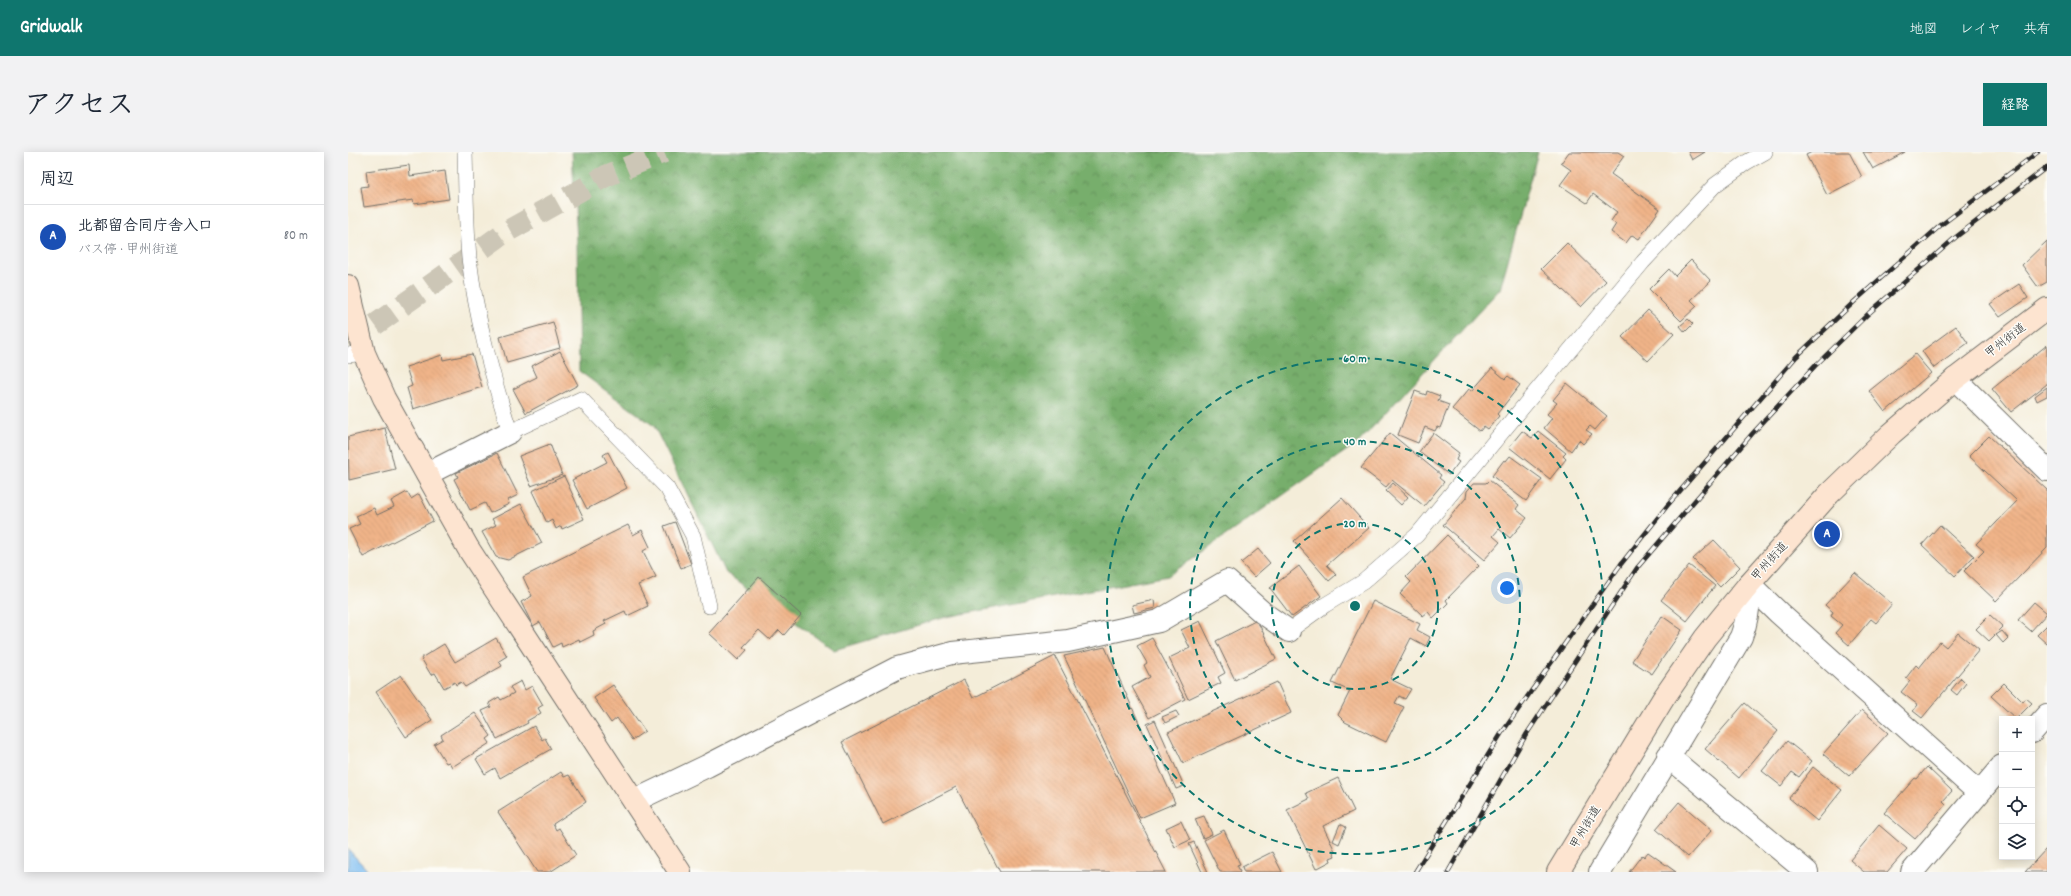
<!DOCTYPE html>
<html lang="ja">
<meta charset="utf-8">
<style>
body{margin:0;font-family:Dekko,"Klee One",sans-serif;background:#f2f2f3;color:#1f2937}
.controls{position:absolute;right:12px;bottom:12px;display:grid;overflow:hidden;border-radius:0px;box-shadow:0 2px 10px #0003}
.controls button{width:36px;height:36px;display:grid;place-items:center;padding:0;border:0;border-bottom:1px solid #e0e1e3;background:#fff;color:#1f2937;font:20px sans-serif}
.you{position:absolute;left:1159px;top:436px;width:14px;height:14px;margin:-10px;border:3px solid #fff;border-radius:50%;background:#1a73e8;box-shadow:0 0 0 6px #1a73e833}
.badge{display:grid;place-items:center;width:26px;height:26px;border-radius:50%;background:#0f766e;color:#fff;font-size:13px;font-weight:700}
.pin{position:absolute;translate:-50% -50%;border:2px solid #fff;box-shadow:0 1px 4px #0006}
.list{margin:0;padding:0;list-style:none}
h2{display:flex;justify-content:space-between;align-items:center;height:52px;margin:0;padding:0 16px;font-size:17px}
h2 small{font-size:13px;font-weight:400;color:#747a83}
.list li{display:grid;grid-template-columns:26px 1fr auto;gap:12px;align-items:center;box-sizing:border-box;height:64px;padding:0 16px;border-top:1px solid #e0e1e3}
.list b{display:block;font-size:15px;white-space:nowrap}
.list p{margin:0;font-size:13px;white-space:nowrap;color:#747a83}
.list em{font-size:13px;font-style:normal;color:#747a83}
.icon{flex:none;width:22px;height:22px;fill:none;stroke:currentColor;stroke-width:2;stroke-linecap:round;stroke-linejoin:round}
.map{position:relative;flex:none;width:1699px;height:720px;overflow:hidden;border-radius:0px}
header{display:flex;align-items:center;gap:24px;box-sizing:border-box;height:56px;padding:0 20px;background:#0f766e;color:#fff}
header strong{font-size:19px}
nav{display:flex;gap:22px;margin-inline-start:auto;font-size:14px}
.intro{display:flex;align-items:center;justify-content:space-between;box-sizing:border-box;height:96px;padding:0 24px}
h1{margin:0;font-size:28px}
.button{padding:10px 18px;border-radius:0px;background:#0f766e;color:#fff;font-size:14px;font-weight:700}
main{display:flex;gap:24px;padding:0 24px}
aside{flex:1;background:#fff;border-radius:0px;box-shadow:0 2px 10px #0003}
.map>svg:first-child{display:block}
</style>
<header>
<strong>Gridwalk</strong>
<nav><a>地図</a><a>レイヤ</a><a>共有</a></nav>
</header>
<div class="intro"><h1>アクセス</h1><a class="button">経路</a></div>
<main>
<aside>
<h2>周辺<small></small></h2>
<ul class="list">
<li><span class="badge" style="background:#1a4fb4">A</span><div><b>北都留合同庁舎入口</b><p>バス停 · 甲州街道</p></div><em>80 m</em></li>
</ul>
</aside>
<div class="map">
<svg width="1699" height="720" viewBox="0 0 1699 720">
<defs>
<pattern id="forest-crowns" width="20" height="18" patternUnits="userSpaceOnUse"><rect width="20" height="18" fill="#77ae6c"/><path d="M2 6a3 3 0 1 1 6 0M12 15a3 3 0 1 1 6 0" fill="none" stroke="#628e59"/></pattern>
<pattern id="water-ripples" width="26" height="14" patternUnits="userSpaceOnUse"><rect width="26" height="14" fill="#7ebef2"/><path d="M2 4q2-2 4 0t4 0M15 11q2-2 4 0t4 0" fill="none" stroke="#6da3d0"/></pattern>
<pattern id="building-back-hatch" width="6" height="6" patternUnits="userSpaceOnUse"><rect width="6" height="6" fill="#f0b489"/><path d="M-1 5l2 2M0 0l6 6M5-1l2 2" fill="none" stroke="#ce9b76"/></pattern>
</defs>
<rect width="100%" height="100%" fill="#fdfcf7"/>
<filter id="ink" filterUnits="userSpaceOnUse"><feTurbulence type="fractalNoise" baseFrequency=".025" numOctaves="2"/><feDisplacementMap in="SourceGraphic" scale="8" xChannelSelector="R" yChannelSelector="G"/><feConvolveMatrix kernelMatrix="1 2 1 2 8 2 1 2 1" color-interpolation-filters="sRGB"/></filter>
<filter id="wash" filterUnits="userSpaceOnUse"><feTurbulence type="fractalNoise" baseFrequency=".012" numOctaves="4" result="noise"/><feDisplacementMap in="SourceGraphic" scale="16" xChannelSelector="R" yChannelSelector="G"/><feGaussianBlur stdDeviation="0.9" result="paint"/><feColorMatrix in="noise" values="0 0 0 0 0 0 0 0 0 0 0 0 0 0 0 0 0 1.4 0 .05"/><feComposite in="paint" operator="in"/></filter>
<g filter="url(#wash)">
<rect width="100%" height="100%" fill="#f4edd9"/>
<polygon fill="url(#forest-crowns)" stroke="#516c4c" points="224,0 1190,0 1152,137 1012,289 820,424 598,465 486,498 378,421 306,274 231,219 229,90"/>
<polygon fill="url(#water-ripples)" stroke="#54748e" points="0,697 21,720 0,720"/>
<g id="blocks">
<g fill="url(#building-back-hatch)">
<polygon points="1221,0 1270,0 1276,4 1263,22 1312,57 1291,87 1284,83 1278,91 1263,80 1268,72 1263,69 1269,60 1245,42 1239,51 1212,33 1223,18 1213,11"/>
<polygon points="1340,0 1357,0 1344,8"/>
<polygon points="1464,0 1501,0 1514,25 1479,43 1458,3"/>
<polygon points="1515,0 1557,0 1525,17"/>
<polygon points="61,13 62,24 97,19 101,47 66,52 65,48 16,55 13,35 20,34 18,19"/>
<polygon points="1699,89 1699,130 1690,135 1674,113"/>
<polygon points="1219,91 1258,129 1233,155 1193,117"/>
<polygon points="1343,108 1363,129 1343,148 1349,154 1333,169 1301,137 1321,117 1327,124"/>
<polygon points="1671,132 1680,146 1652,165 1642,152"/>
<polygon points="1300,158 1326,182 1300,209 1274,185"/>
<polygon points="1340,167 1345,172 1337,180 1332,174"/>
<polygon points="205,170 212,196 159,211 152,185"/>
<polygon points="1608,174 1620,191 1586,216 1574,199"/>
<polygon points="1699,193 1699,232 1663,260 1644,237"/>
<polygon points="212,199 230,233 178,261 165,237 189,225 184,214"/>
<polygon points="124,202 134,235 65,257 59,236 64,234 58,215 94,203 95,208"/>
<polygon points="1567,202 1583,221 1537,260 1521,239"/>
<polygon points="1144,216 1157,227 1160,224 1172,233 1149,262 1151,264 1140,277 1136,274 1132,279 1104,257 1121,237 1124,239"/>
<polygon points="1219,231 1259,264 1247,278 1242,274 1238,278 1244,282 1235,292 1231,288 1223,299 1196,276 1204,266 1199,262 1209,251 1205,248"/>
<polygon points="1699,235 1699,244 1689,249 1687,244"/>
<polygon points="1067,239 1078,243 1079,239 1092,244 1090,249 1101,253 1092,276 1089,275 1087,279 1077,275 1070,291 1050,283"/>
<polygon points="37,276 47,317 1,328 0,285"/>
<polygon points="1174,279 1184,286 1190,279 1218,301 1215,304 1218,307 1202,327 1161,295"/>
<polygon points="1042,281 1093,323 1091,326 1096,330 1076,354 1044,328 1038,335 1013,316"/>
<polygon points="1085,281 1111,301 1108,308 1111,310 1101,323 1071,300"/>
<polygon points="1641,284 1699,338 1699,396 1648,449 1616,419 1636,399 1628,392 1669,349 1621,304"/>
<polygon points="202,292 214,323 183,334 171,304"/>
<polygon points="260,300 279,336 239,357 224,328 259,310 255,303"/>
<polygon points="149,301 170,343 160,348 161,352 142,361 137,351 122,358 106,327 110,325 108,321"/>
<polygon points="1162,304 1194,327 1178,349 1144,324 1156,308 1158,309"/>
<polygon points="216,324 236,367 214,377 213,374 208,377 204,368 199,371 184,339"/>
<polygon points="1141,328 1171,353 1168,357 1179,366 1162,386 1151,377 1145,384 1152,390 1136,408 1095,373 1118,346 1119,339 1126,331 1138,331"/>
<polygon points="1045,331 1060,345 1053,353 1038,339"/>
<polygon points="59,340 63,347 71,342 85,369 15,405 1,377 12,372 8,364 26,356 29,363 46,355 43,349"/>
<polygon points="994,346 1021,376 979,413 988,423 981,429 946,389"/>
<polygon points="173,352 194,391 160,408 148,405 134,380 148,373 144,367"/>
<polygon points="327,370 343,412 333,416 316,374"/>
<polygon points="280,373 285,383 294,378 302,395 295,399 308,425 290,433 300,454 279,464 277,459 256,469 258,472 245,479 246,483 232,490 231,487 214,495 213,491 205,495 192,470 185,474 173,450 184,444 175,425"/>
<polygon points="1592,373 1626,404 1607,424 1574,393"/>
<polygon points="1099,383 1131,414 1098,448 1100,451 1085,466 1080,460 1075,464 1052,442 1063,430 1058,425"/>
<polygon points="1366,388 1392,415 1372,435 1345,407"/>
<polygon points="910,397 922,411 906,425 893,411"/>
<polygon points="1341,413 1367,434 1339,469 1313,448"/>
<polygon points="951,414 973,444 944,465 922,436"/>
<polygon points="1507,421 1544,452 1528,471 1523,467 1501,493 1487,481 1494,473 1483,464 1485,460 1477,453"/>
<polygon points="411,425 453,463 436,483 431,478 422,488 411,478 395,495 399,498 390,508 361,481"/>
<polygon points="806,448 807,456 786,461 784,453"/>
<polygon points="1025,449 1072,472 1069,478 1082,485 1078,494 1063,486 1042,527 1063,537 1057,547 1051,544 1047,551 1056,555 1038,590 997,570 990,563 1002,539 984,531"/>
<polygon points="1686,450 1699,461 1683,479 1670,468"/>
<polygon points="1642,463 1655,475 1641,489 1628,477"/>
<polygon points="1314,464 1334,478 1304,522 1284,509"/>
<polygon points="909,468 928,507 887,528 868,489"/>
<polygon points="852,469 877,521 870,525 873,531 840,547 821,506 842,496 833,478"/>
<polygon points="1699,473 1699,492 1689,483"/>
<polygon points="1654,479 1660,486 1655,491 1648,483"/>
<polygon points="1610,481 1631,498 1574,566 1565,559 1570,553 1553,540 1562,529 1558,526 1568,513 1571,516 1592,490 1598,495"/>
<polygon points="148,486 159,504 151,509 154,514 117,535 113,530 108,533 107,530 96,536 87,521 83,523 73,506 96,492 107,510"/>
<polygon points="804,486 837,547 801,566 784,535 802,525 796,513 799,511 789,494"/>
<polygon points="757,495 827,651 792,666 716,504"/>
<polygon points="707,504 818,720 652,720 608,635 535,672 494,590 616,528 625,546"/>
<polygon points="53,523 84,568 58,585 28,540"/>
<polygon points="1613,526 1618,531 1609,543 1603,538"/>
<polygon points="173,529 177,538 184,534 195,553 190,556 193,561 179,569 180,571 149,587 134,559 143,555 141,551 151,545 153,548 166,541 162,535"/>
<polygon points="929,530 943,561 835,611 820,580"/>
<polygon points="1656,531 1675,550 1678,546 1684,551 1668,567 1643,544"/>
<polygon points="265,533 297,579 284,588 269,566 263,571 246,546"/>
<polygon points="1397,551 1430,579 1391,626 1357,597"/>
<polygon points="1514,558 1540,581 1501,624 1475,602"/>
<polygon points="828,559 831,564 817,571 814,565"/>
<polygon points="127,561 143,584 139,587 142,591 104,615 101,610 98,611 86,592 95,587 93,583"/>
<polygon points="807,568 836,634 828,637 799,572"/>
<polygon points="186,574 194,588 197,586 203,597 152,626 147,616 137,622 128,607"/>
<polygon points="1439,589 1464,609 1451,625 1444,620 1433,634 1414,619"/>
<polygon points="1465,615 1494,638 1469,669 1441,646"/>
<polygon points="1579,615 1604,639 1595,649 1598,652 1567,687 1536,661 1567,626 1569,627"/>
<polygon points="213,620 216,625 221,623 238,650 205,672 208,678 211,676 228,703 202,720 189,720 150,660"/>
<polygon points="990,626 1006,659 975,674 987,699 985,700 987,704 982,706 983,709 968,717 939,658 961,647 958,641"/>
<polygon points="1331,650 1364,678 1340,705 1308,677"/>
<polygon points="856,664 864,682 855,686 847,667"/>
<polygon points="833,669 842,688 827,695 818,676"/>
<polygon points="992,672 998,675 991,692 985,689"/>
<polygon points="1531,673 1559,697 1539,720 1516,720 1502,708"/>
<polygon points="876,678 892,712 889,713 892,719 891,720 872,720 856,688"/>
<polygon points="846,690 860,720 854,720 841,692"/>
<polygon points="1698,697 1699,720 1677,720"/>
<polygon points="924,700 934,720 896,720 894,715"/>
<polygon points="1300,700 1328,720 1281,720 1294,703 1296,705"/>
</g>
</g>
</g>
<g filter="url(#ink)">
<use href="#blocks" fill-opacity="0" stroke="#716f68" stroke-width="1"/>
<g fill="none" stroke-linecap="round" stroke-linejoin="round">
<polyline stroke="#ccc6b6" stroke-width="22" stroke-dasharray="22 11" stroke-linecap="butt" points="0,192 156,81 258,24 316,0"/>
<g stroke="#716f68" stroke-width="16">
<g id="lane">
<path d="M117,0C118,35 118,71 121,106C128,166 144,223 162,280L233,247L319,336L345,384L361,454"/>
<polyline points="0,203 16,201"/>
<polyline points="941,479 977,453 1015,430 1069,383 1295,110 1367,33 1399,10 1417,0"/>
</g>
</g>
<g stroke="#716f68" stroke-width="24">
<g id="street">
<polyline points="1607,227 1699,318"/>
<polyline points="79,322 162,280"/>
<polyline points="1401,432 1431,461 1630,640"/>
<polyline points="1684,580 1699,563"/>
<polyline points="1320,604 1459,720"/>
<polyline points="286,649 359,614 549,516 604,501 720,489 811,469 879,429 915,461 941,479"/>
<path d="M1252,720L1393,485C1400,467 1402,451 1401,432"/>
<polyline points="1564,720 1654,614"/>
</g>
</g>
<g stroke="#716f68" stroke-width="24">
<g id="secondary">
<polyline points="0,134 16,201 36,246 120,396 332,720"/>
<polyline points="1210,720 1315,547 1357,486 1401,432 1481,342 1543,282 1607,227 1699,157"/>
</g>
</g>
<use href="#lane" stroke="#fff" stroke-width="15"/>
<use href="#street" stroke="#fff" stroke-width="22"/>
<use href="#secondary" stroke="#fde4d0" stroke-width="22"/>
<g stroke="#2b2b2b" stroke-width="4.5">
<g id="rail">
<polyline points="1067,720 1153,582 1273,412 1319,354 1448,205 1507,149 1593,73 1690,0"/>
<polyline points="1100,720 1178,583 1289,416 1336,361 1404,282 1467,214 1521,161 1608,85 1699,15"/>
</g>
</g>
<use href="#rail" stroke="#fdfcf7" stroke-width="3" stroke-dasharray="9" stroke-linecap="butt"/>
</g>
</g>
<g fill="none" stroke="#0f766e" stroke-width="2" stroke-dasharray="7 5">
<circle cx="1007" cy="454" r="83"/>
<circle cx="1007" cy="454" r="165"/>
<circle cx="1007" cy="454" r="248"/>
</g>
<g text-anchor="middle" stroke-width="3" stroke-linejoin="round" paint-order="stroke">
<g font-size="12" fill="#2b2b2b" stroke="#fdfcf7">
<text transform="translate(1657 188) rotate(-38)" y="4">甲州街道</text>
<text transform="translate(1421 409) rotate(-48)" y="4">甲州街道</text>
<text transform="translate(1237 675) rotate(-59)" y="4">甲州街道</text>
</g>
</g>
<circle cx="1007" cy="454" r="6" fill="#0f766e" stroke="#fdfcf7" stroke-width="2"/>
<g font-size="12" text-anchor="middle" font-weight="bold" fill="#0f766e" stroke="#fdfcf7" stroke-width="3" stroke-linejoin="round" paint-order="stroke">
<text x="1007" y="210">60 m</text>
<text x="1007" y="293">40 m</text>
<text x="1007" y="375">20 m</text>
</g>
</svg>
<div class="controls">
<button>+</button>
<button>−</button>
<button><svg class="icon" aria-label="locate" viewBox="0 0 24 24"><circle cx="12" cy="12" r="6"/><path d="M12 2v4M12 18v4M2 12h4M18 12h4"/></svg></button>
<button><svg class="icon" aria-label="layers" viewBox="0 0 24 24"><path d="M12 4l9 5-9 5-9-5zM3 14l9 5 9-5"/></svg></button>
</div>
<div class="you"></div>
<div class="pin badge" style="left:1479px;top:382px;background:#1a4fb4">A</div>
</div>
</main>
